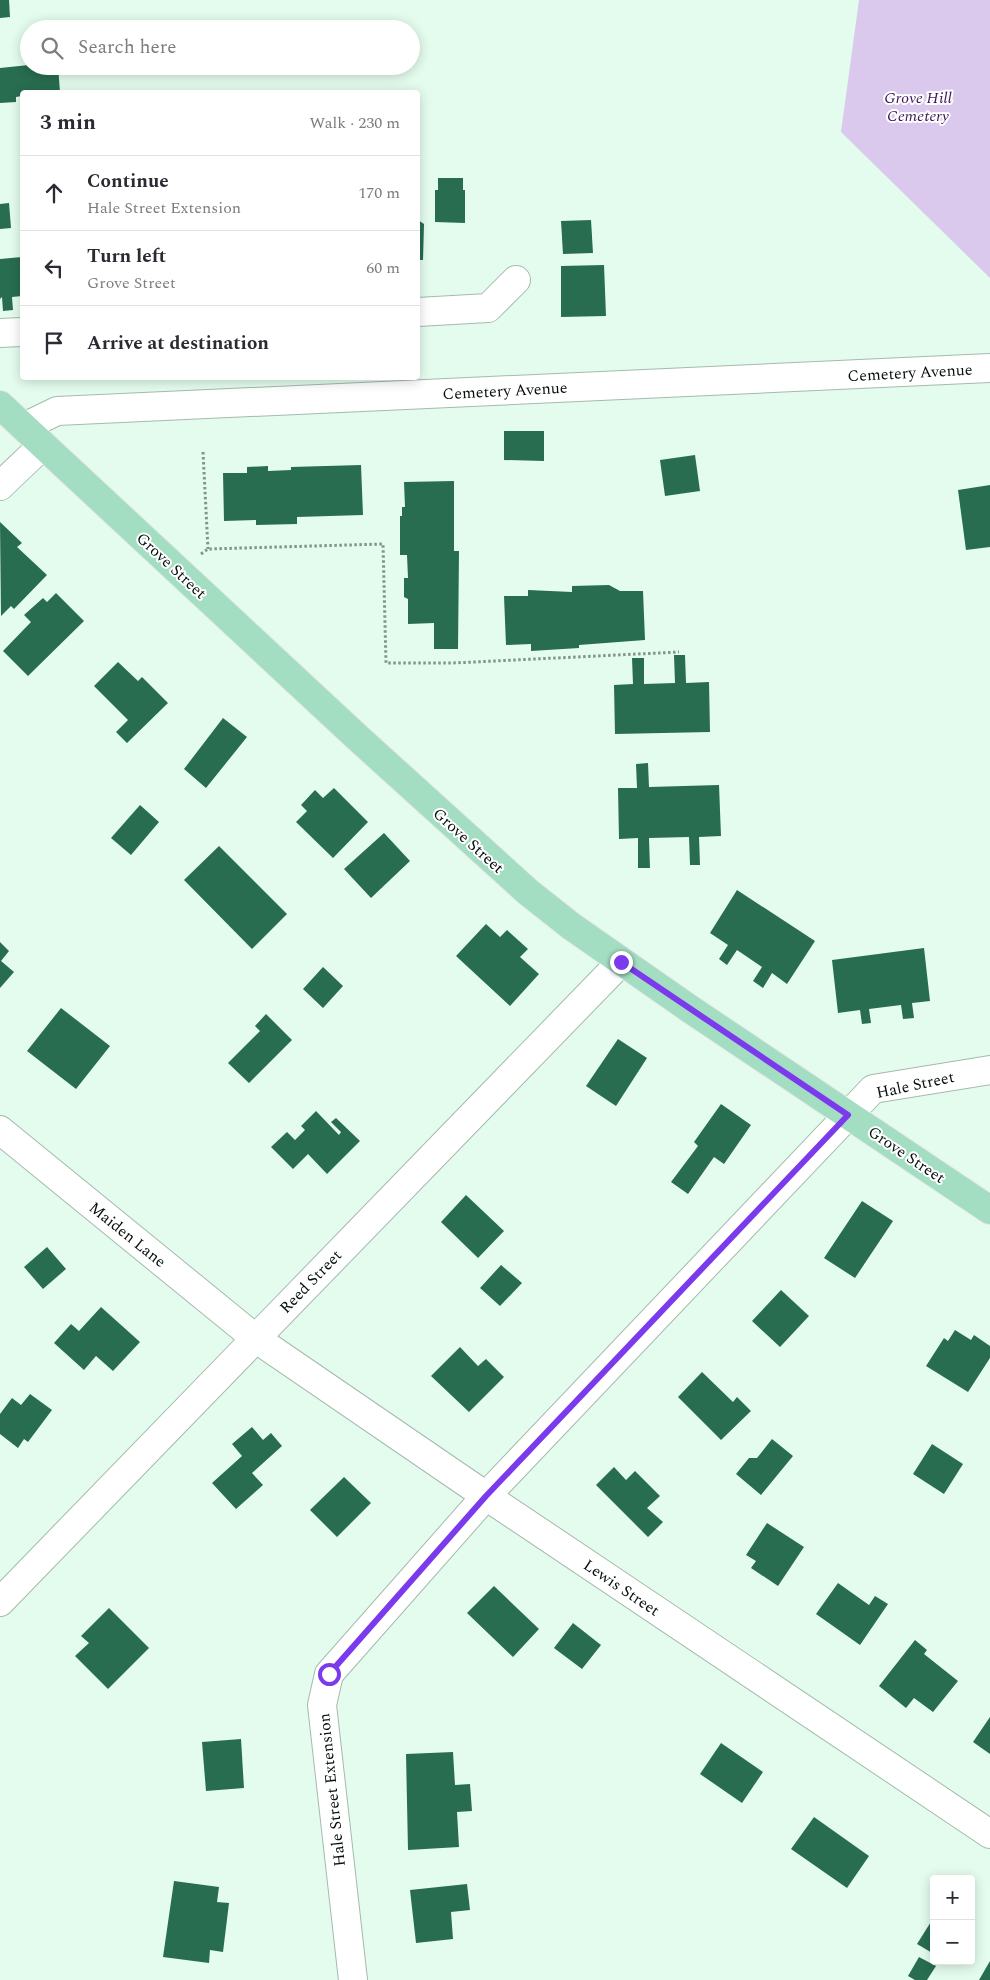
<!DOCTYPE html>
<meta charset="utf-8">
<style>
body{margin:0;font-family:Spectral,serif;background:#f7f7f7;color:#2b2b33}
.controls{position:absolute;right:15px;bottom:15px;display:grid;overflow:hidden;border-radius:5px;box-shadow:0 2px 12px #0003}
.controls button{width:45px;height:45px;display:grid;place-items:center;padding:0;border:0;border-bottom:1px solid #e1e1e2;background:#fff;color:#2b2b33;font:25px sans-serif}
.stop{position:absolute;width:15px;height:15px;margin:-11px;border:4px solid #7c3aed;border-radius:50%;background:#fff}
.stop.end{background:#7c3aed;border-color:#fff;box-shadow:0 1px 5px #0008}
.list{margin:0;padding:0;list-style:none}
h2{display:flex;justify-content:space-between;align-items:center;height:65px;margin:0;padding:0 20px;font-size:21px}
h2 small{font-size:16px;font-weight:400;color:#7c7c81}
.list li{display:grid;grid-template-columns:32px 1fr auto;gap:15px;align-items:center;box-sizing:border-box;height:75px;padding:0 20px;border-top:1px solid #e1e1e2}
.list b{display:block;font-size:19px;white-space:nowrap}
.list p{margin:0;font-size:16px;white-space:nowrap;color:#7c7c81}
.list em{font-size:16px;font-style:normal;color:#7c7c81}
.icon{flex:none;width:28px;height:28px;fill:none;stroke:currentColor;stroke-width:2;stroke-linecap:round;stroke-linejoin:round}
.map{position:relative;flex:none;width:990px;height:1980px;overflow:hidden}
.search{position:absolute;background:#fff;box-shadow:0 2px 12px #0003;left:20px;top:20px;width:400px;height:55px;display:flex;align-items:center;gap:12px;box-sizing:border-box;padding:0 18px;border-radius:28px;color:#7c7c81;font-size:19px}
.panel{position:absolute;background:#fff;box-shadow:0 2px 12px #0003;left:20px;top:90px;width:400px;height:290px;border-radius:5px}
.map>svg:first-child{display:block}
</style>
<div class="map">
<svg width="990" height="1980" viewBox="0 0 990 1980">
<rect width="100%" height="100%" fill="#e4fcee"/>
<polygon fill="#dac9ec" points="859,0 990,0 990,278 841,132"/>
<g fill="#286d4f">
<polygon points="0,0 9,0 10,17 0,18"/>
<polygon points="29,65 58,66 60,92 22,92 22,96 16,97 16,102 0,103 0,68"/>
<polygon points="438,178 463,178 463,190 465,190 465,223 435,222 435,190 438,190"/>
<polygon points="9,203 11,228 0,229 0,204"/>
<polygon points="418,220 424,224 423,260 418,260"/>
<polygon points="591,220 593,253 563,254 561,221"/>
<polygon points="22,257 22,296 12,297 13,310 3,311 2,297 0,299 0,259"/>
<polygon points="604,265 606,316 561,317 561,266"/>
<polygon points="504,431 544,431 544,461 504,460"/>
<polygon points="695,455 700,491 665,496 660,460"/>
<polygon points="361,465 363,515 297,517 297,524 256,525 256,520 224,521 223,473 247,473 247,467 268,466 268,471 291,470 291,467"/>
<polygon points="454,481 454,551 459,551 458,649 434,649 434,623 408,624 408,599 404,597 404,578 408,578 407,555 400,555 400,516 402,516 402,507 405,507 404,482"/>
<polygon points="990,485 990,547 966,550 958,490"/>
<polygon points="0,522 22,543 17,547 47,575 14,609 11,606 1,616"/>
<polygon points="609,585 620,591 643,591 645,640 579,645 579,648 531,651 531,644 506,645 504,596 528,596 528,590 572,592 572,586"/>
<polygon points="56,593 84,621 28,676 3,651 31,622 24,615 43,598 47,602"/>
<polygon points="674,655 685,655 686,683 709,682 710,732 615,734 614,685 633,684 632,658 644,658 644,684 675,683"/>
<polygon points="118,662 138,681 142,677 168,703 127,743 116,732 128,720 94,686"/>
<polygon points="223,718 247,737 206,788 184,769"/>
<polygon points="648,763 649,787 719,785 721,836 699,837 700,865 690,865 689,837 649,838 650,868 638,868 638,838 619,839 618,788 637,788 636,764"/>
<polygon points="334,788 368,822 333,858 296,822 307,811 301,805 315,790 323,798"/>
<polygon points="140,805 159,822 131,855 111,838"/>
<polygon points="384,833 410,861 371,898 344,869"/>
<polygon points="219,846 287,914 252,949 184,880"/>
<polygon points="737,890 815,941 787,984 772,973 763,988 753,981 762,967 737,950 727,965 719,959 728,945 710,933"/>
<polygon points="486,924 500,937 507,930 528,949 520,957 539,974 510,1006 456,956"/>
<polygon points="0,942 9,951 1,961 14,972 0,988"/>
<polygon points="924,948 930,1001 912,1003 914,1018 903,1019 901,1005 869,1009 871,1023 862,1024 860,1010 838,1013 832,960"/>
<polygon points="323,967 343,986 323,1008 303,989"/>
<polygon points="61,1008 110,1046 76,1089 27,1051"/>
<polygon points="266,1014 292,1040 249,1083 228,1063 260,1031 255,1026"/>
<polygon points="618,1039 647,1058 616,1106 586,1086"/>
<polygon points="721,1104 751,1125 724,1164 714,1157 688,1194 671,1182 698,1146 694,1142"/>
<polygon points="316,1111 339,1135 341,1132 331,1122 336,1118 360,1141 327,1174 308,1154 293,1169 271,1147 287,1132 295,1140 305,1130 301,1126"/>
<polygon points="466,1195 504,1231 478,1258 441,1222"/>
<polygon points="862,1201 893,1221 855,1278 824,1258"/>
<polygon points="47,1247 66,1269 43,1289 24,1267"/>
<polygon points="501,1265 522,1283 500,1306 480,1288"/>
<polygon points="781,1290 809,1316 780,1347 752,1321"/>
<polygon points="101,1307 140,1342 113,1371 96,1356 84,1370 54,1343 71,1324 79,1331"/>
<polygon points="955,1330 971,1340 974,1335 990,1346 990,1358 968,1392 926,1366 944,1338 948,1341"/>
<polygon points="460,1347 478,1366 486,1359 504,1377 469,1412 431,1376"/>
<polygon points="702,1372 733,1402 737,1397 751,1411 721,1440 678,1397"/>
<polygon points="30,1394 52,1410 28,1442 24,1439 18,1448 0,1434 0,1414 12,1398 21,1405"/>
<polygon points="252,1427 263,1440 271,1433 282,1446 252,1473 263,1485 236,1509 212,1483 242,1456 232,1444"/>
<polygon points="772,1439 793,1456 761,1495 736,1474 749,1458 757,1458"/>
<polygon points="932,1444 963,1464 944,1494 913,1474"/>
<polygon points="614,1467 626,1480 635,1471 660,1496 647,1508 663,1522 648,1537 596,1485"/>
<polygon points="344,1477 371,1503 337,1537 310,1510"/>
<polygon points="767,1523 804,1547 778,1586 751,1568 756,1561 746,1555"/>
<polygon points="838,1583 869,1605 875,1596 888,1604 860,1645 816,1614"/>
<polygon points="494,1586 539,1629 513,1657 467,1613"/>
<polygon points="109,1608 149,1648 108,1689 75,1656 89,1643 81,1636"/>
<polygon points="573,1623 601,1645 582,1669 554,1648"/>
<polygon points="915,1640 927,1650 924,1654 958,1681 933,1712 914,1698 906,1708 879,1686"/>
<polygon points="990,1717 990,1754 973,1742"/>
<polygon points="241,1739 244,1788 206,1791 202,1742"/>
<polygon points="721,1743 763,1772 742,1803 700,1774"/>
<polygon points="453,1752 455,1785 470,1784 472,1811 457,1812 459,1847 408,1850 406,1754"/>
<polygon points="814,1817 869,1856 847,1888 791,1849"/>
<polygon points="174,1881 219,1887 217,1902 229,1903 223,1952 210,1950 209,1963 163,1957"/>
<polygon points="467,1884 470,1910 451,1912 453,1939 416,1943 410,1890"/>
<polygon points="934,1917 934,1954 917,1944"/>
<polygon points="919,1957 936,1966 927,1980 915,1980 908,1976"/>
<polygon points="990,1961 990,1980 979,1980"/>
</g>
<g fill="none" stroke-linecap="round" stroke-linejoin="round">
<g stroke="#a4baae" stroke-width="30">
<g id="minor">
<polyline points="418,312 488,308 516,280"/>
<polyline points="0,333 22,332"/>
<polyline points="24,427 57,411 990,368"/>
<polyline points="0,486 43,445"/>
<polyline points="0,1130 255,1338 486,1496 990,1834"/>
<polyline points="0,1602 621,962"/>
<polyline points="353,1980 322,1705 329,1674 486,1496 873,1089 990,1070"/>
</g>
</g>
<g stroke="#e6e7e7" stroke-width="30">
<polyline id="major" points="0,405 358,738 528,892 571,926 690,1009 990,1210"/>
</g>
<g stroke="#83948a" stroke-width="3" stroke-dasharray="2.5 2.5" stroke-linecap="butt">
<polyline points="203,452 208,549"/>
<polyline points="201,554 208,549 383,544 386,663 453,663 679,652"/>
</g>
<use href="#minor" stroke="#fff" stroke-width="28"/>
<use href="#major" stroke="#a3ddc2" stroke-width="28"/>
</g>
<g fill="none" stroke-linecap="round" stroke-linejoin="round">
<polyline stroke="#7c3aed" stroke-width="6" points="329,1674 486,1496 848,1115 621,962"/>
</g>
<g text-anchor="middle" stroke-width="4" stroke-linejoin="round" paint-order="stroke">
<g font-size="16" font-style="italic" fill="#3d1659" stroke="#fff">
<text x="918" y="103">Grove Hill<tspan x="918" dy="18">Cemetery</tspan></text>
</g>
<g font-size="16" fill="#070f0b" stroke="#fff">
<text transform="translate(910 372) rotate(-3)" y="6">Cemetery Avenue</text>
<text transform="translate(505 390) rotate(-3)" y="6">Cemetery Avenue</text>
<text transform="translate(172 565) rotate(43)" y="6">Grove Street</text>
<text transform="translate(469 840) rotate(42)" y="6">Grove Street</text>
<text transform="translate(915 1084) rotate(-12)" y="6">Hale Street</text>
<text transform="translate(907 1154) rotate(34)" y="6">Grove Street</text>
<text transform="translate(128 1234) rotate(39)" y="6">Maiden Lane</text>
<text transform="translate(310 1281) rotate(-46)" y="6">Reed Street</text>
<text transform="translate(622 1587) rotate(34)" y="6">Lewis Street</text>
<text transform="translate(331 1790) rotate(-96)" y="6">Hale Street Extension</text>
</g>
</g>
</svg>
<div class="controls">
<button>+</button>
<button>−</button>
</div>
<div class="stop" style="left:329px;top:1674px"></div>
<div class="stop end" style="left:621px;top:962px"></div>
<div class="search"><svg class="icon" aria-label="search" viewBox="0 0 24 24"><circle cx="10" cy="10" r="6"/><path d="M15 15l6 6"/></svg>Search here</div>
<section class="panel">
<h2>3 min<small>Walk · 230 m</small></h2>
<ul class="list">
<li><svg class="icon" aria-label="ahead" viewBox="0 0 24 24"><path d="M12 20V5M6 11l6-6 6 6"/></svg><div><b>Continue</b><p>Hale Street Extension</p></div><em>170 m</em></li>
<li><svg class="icon" aria-label="left" viewBox="0 0 24 24"><path d="M17 20v-9H6M10 6l-5 5 5 5"/></svg><div><b>Turn left</b><p>Grove Street</p></div><em>60 m</em></li>
<li><svg class="icon" aria-label="arrive" viewBox="0 0 24 24"><path d="M6 21V4h12l-3 4 3 4H6"/></svg><div><b>Arrive at destination</b></div></li>
</ul>
</section>
</div>
